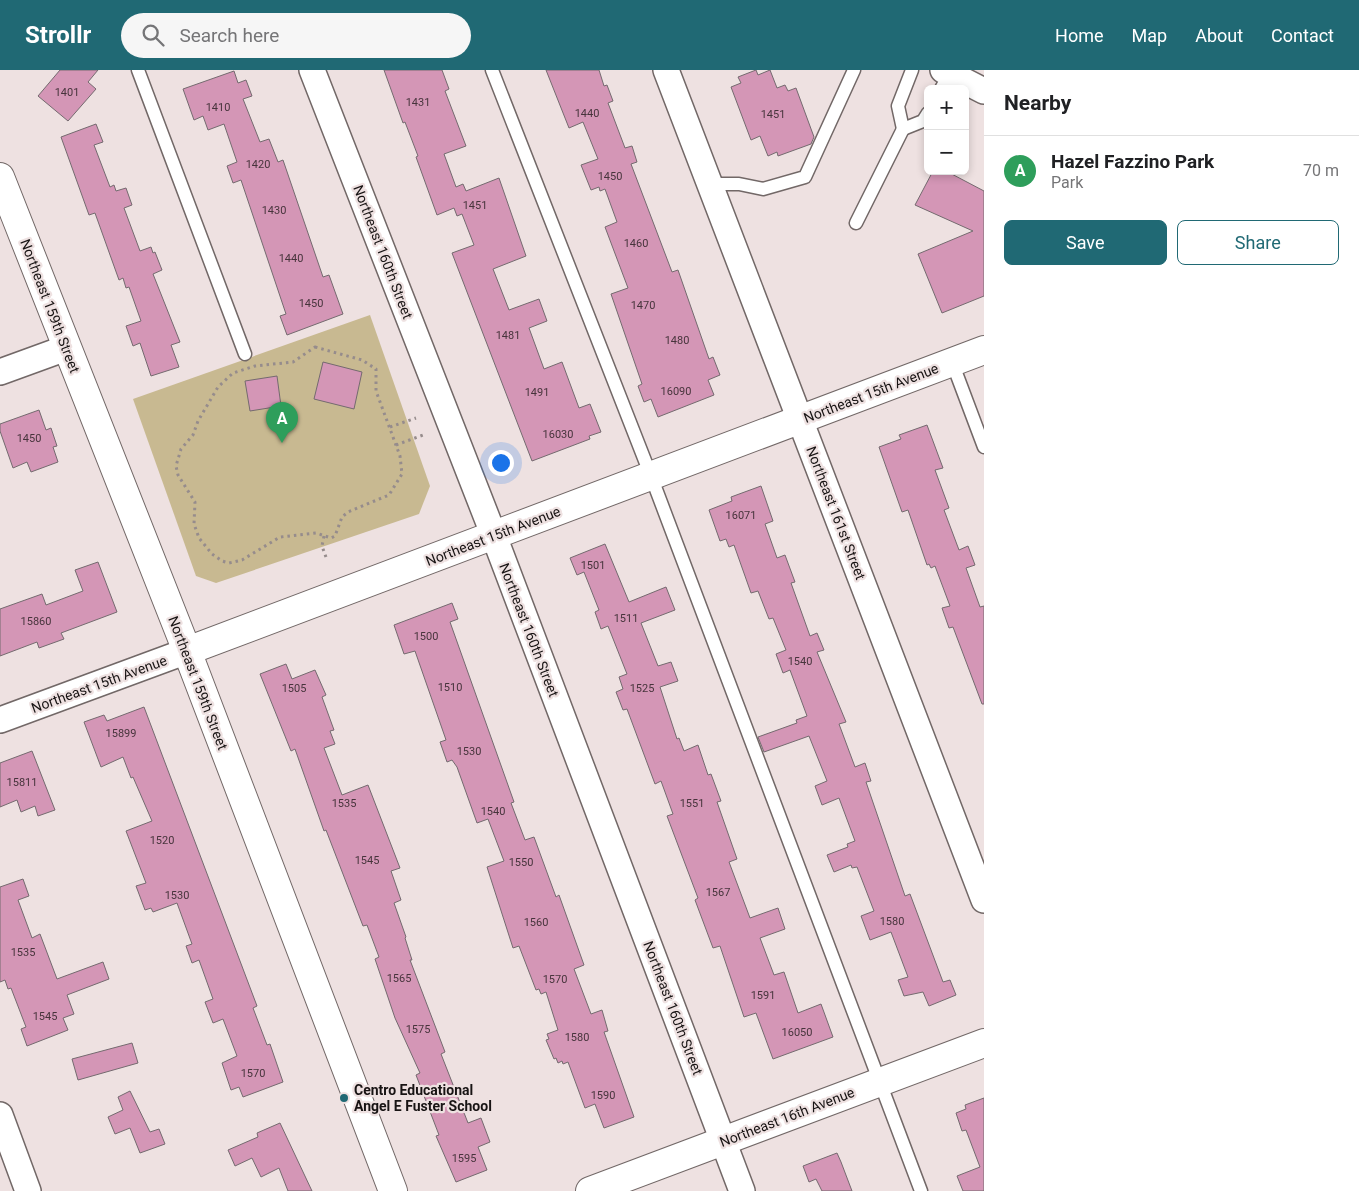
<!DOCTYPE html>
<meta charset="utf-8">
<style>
body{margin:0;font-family:Roboto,sans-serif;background:#f6f6f6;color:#202124}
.controls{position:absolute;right:15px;top:15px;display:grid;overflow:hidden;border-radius:8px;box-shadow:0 2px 8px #0003}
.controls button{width:45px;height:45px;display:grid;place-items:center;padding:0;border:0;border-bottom:1px solid #e0e0e0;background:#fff;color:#202124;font:25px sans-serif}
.you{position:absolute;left:500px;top:392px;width:18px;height:18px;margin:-12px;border:4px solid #fff;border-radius:50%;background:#1a73e8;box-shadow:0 0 0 8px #1a73e833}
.badge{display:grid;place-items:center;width:32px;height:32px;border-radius:50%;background:#206974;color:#fff;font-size:16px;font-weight:700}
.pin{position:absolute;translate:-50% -41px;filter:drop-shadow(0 1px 2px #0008)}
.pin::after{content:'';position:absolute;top:26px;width:18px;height:15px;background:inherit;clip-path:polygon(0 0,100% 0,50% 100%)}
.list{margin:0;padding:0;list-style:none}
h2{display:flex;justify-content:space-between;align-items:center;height:65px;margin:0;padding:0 20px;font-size:21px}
h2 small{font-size:16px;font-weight:400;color:#757577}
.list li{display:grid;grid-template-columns:32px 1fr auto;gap:15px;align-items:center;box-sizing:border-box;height:70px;padding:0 20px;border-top:1px solid #e0e0e0}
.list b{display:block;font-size:19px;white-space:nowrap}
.list p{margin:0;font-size:16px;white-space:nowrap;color:#757577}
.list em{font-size:16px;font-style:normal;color:#757577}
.actions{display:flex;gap:10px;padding:15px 20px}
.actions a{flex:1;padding:11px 0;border:1px solid #206974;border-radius:8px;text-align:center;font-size:18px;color:#206974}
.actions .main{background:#206974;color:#fff}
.icon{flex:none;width:28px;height:28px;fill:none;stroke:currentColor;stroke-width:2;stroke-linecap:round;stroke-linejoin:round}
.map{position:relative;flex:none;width:984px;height:1121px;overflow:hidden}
header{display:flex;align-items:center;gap:30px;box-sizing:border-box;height:70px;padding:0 25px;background:#206974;color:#fff}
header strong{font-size:24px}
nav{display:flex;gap:28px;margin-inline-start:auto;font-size:18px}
.search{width:350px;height:45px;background:#f6f6f6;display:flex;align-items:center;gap:12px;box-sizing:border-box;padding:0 18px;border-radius:28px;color:#757577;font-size:19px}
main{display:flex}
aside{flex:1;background:#fff}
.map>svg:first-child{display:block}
</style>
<header>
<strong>Strollr</strong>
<div class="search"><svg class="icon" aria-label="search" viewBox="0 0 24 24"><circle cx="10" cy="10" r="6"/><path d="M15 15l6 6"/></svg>Search here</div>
<nav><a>Home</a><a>Map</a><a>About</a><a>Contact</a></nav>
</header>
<main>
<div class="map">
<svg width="984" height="1121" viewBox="0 0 984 1121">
<rect width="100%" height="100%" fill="#eee1e1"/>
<polygon fill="#c8b991" points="370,245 430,416 419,444 216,513 196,506 133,329"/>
<g fill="#d496b6" stroke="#746a6f">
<polygon points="60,0 98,0 88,12 96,19 68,51 38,26"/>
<polygon points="384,0 442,0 449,19 445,21 466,76 444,84 456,117 463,114 466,121 499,108 526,186 493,199 509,240 539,229 547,251 529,258 544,299 562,292 579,338 590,334 601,362 589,366 590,369 532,391 452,183 474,175 462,144 457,146 454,138 437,145 416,87 418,86 405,52 403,53"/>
<polygon points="546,0 599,0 604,16 607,15 613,31 608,33 625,78 632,76 637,92 631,94 672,202 678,200 709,289 713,287 720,305 708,310 714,325 658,347 651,329 644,332 638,316 642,314 611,224 628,218 605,157 617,152 605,119 600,121 599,117 591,120 581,95 598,89 583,52 569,58"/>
<polygon points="756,0 758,5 770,0 777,18 785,15 788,21 796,18 814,67 811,74 778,86 777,82 768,86 760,66 751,70 731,17 741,13 738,7"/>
<polygon points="234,1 238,13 246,10 252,26 243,29 260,72 269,69 278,92 283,90 323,207 329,205 343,244 287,265 280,246 286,244 241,110 233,113 227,96 237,92 224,54 208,60 203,46 194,50 183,19"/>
<polygon points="96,54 103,72 94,75 110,117 114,115 116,121 126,118 132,135 124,138 140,181 151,177 153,183 155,182 162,200 153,204 180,272 171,275 179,297 151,306 140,273 133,276 126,256 141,251 129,217 126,218 123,208 119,210 95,143 89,145 61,67"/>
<polygon points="933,101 946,101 984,121 984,226 942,243 918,184 973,161 915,135"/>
<polygon points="323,292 362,302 354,339 314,329"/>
<polygon points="277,306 281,336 250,341 245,311"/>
<polygon points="39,340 46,360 51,358 57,376 53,377 58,392 31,402 27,392 13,398 0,361 0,354"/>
<polygon points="927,355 943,398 935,400 949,438 944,440 959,480 968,476 975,495 966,498 980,537 984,536 984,634 982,634 953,557 949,558 942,538 950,536 935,496 931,498 929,494 927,495 908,440 902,442 879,377 901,369 899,365"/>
<polygon points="761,416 773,451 765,454 777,488 785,485 795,512 791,513 810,566 817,563 824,580 817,582 846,652 839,654 855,697 865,693 871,711 866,712 905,826 910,824 943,912 950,910 956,925 929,936 923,922 904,926 898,910 908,907 891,862 870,870 861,846 874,841 857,797 852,798 851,795 834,802 827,785 848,777 847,774 855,771 839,728 822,735 815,716 827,711 809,666 764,682 758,667 797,653 796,650 807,646 790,600 783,603 776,584 786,580 773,548 769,549 758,521 751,523 734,475 729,477 726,469 720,471 709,440 732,431 731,427"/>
<polygon points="605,474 629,532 666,517 675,540 641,553 658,596 671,592 678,611 660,617 677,669 679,668 684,681 698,675 708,705 711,704 721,731 717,732 737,789 729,792 750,848 778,838 785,859 760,868 774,905 784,902 798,943 821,934 833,967 773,989 756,943 744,947 720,876 713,878 695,830 698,828 667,746 673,744 661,711 655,714 627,639 623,640 616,622 623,619 619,607 627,604 608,556 601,559 595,542 599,540 584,502 577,505 570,488"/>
<polygon points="98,492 117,542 61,563 64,569 39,578 37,572 0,586 0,539 42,524 46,535 83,521 75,500"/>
<polygon points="452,533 458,549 450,552 514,732 511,733 525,770 534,767 556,827 559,825 584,895 574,899 591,944 602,940 608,961 604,962 634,1047 604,1058 595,1034 585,1038 568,992 563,994 562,991 558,993 556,988 554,989 546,970 549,969 547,964 558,960 546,922 541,924 539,919 536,920 519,876 513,878 487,797 504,791 488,749 477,753 457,697 452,690 447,692 440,672 446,670 445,667 415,581 404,584 394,555"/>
<polygon points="286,594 292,609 315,600 326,625 322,627 334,660 330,661 335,674 324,678 342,725 368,715 400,798 391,801 401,830 394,833 406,867 405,868 412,890 410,890 445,982 441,984 468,1053 481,1048 490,1072 478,1077 487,1100 456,1112 436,1066 439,1065 416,1005 420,1003 395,948 375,889 379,887 367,855 363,856 326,760 324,761 295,679 291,681 260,604"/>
<polygon points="144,637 257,936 253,938 267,975 270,974 283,1012 243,1027 239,1017 231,1020 222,993 237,986 223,949 213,953 205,932 213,929 199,890 192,893 186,876 192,874 177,833 153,842 151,838 145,840 136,816 146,813 126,761 152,751 133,707 131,708 123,687 101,697 84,652 104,645 107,651"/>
<polygon points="32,681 55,740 38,746 35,736 21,742 17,730 0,737 0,693"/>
<polygon points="23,809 29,826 18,830 32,868 40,864 57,909 103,892 109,909 67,925 74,944 63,948 68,960 27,976 21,959 26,957 11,918 8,919 5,910 0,912 0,817"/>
<polygon points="132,973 138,993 78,1010 72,989"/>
<polygon points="130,1021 150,1062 159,1059 165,1074 140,1083 130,1058 115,1064 108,1047 123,1040 118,1027"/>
<polygon points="984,1028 984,1121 963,1121 957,1106 980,1097 966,1060 962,1061 956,1043 966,1039 965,1035"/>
<polygon points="280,1053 312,1121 288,1121 279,1098 261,1107 252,1088 235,1096 228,1080 258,1067 257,1063"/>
<polygon points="837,1083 841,1092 852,1121 822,1121 816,1109 809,1112 803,1096"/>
</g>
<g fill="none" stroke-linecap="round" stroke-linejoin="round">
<g stroke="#726867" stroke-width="15">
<g id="service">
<polyline points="138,0 245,284"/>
<polyline points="492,0 651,406 921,1121"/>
<polyline points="912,0 898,36 903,59 923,51 928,43"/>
<polyline points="941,19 950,3"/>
<polyline points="710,114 739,114 763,119 805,107 854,0"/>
<polyline points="856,153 903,59"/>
<polyline points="952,292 984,377"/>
</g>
</g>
<g stroke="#726867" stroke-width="28">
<g id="minor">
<polyline points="312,0 494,466 742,1121"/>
<polyline points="666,0 984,830"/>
<polyline points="943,0 984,21"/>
<polyline points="0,302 66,278"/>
<polyline points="0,650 187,581"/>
<polyline points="0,1045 28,1121"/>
</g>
</g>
<g stroke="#726867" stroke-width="30">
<g id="tertiary">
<polyline points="0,107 187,581 393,1121"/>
<polyline points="187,581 984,280"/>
<polyline points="590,1121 984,973"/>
</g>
</g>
<g stroke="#968c8c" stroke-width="3" stroke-dasharray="2.5 4" stroke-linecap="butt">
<polygon points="315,277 362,290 376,299 376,321 400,386 402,404 389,425 348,442 342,447 335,466 331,468 316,463 280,467 242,490 229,493 222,491 212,484 199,468 194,454 195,432 178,405 176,396 181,379 193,365 198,351 218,317 233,303 255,296 293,292"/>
<polyline points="390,357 416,348"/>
<polyline points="396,375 423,365"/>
<polyline points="324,466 322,476 327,490"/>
</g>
<use href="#service" stroke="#fff" stroke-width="12"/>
<use href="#minor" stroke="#fff" stroke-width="25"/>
<use href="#tertiary" stroke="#fff" stroke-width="28"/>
</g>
<circle fill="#206974" stroke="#eee1e1" stroke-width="2" cx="344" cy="1028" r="5"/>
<g text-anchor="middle" stroke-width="4.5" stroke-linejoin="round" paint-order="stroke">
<g font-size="11" fill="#47343c">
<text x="67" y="26">1401</text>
<text x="418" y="36">1431</text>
<text x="218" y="41">1410</text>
<text x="587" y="47">1440</text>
<text x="773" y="48">1451</text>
<text x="258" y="98">1420</text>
<text x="610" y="110">1450</text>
<text x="475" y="139">1451</text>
<text x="274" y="144">1430</text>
<text x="636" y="177">1460</text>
<text x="291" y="192">1440</text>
<text x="311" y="237">1450</text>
<text x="643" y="239">1470</text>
<text x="508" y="269">1481</text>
<text x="677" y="274">1480</text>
<text x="676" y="325">16090</text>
<text x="537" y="326">1491</text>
<text x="558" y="368">16030</text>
<text x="29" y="372">1450</text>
<text x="741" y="449">16071</text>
<text x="593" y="499">1501</text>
<text x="626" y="552">1511</text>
<text x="36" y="555">15860</text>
<text x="426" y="570">1500</text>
<text x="800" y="595">1540</text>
<text x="450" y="621">1510</text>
<text x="294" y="622">1505</text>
<text x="642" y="622">1525</text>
<text x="121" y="667">15899</text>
<text x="469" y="685">1530</text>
<text x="22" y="716">15811</text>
<text x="344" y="737">1535</text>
<text x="692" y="737">1551</text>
<text x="493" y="745">1540</text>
<text x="162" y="774">1520</text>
<text x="367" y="794">1545</text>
<text x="521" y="796">1550</text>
<text x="718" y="826">1567</text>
<text x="177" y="829">1530</text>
<text x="892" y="855">1580</text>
<text x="536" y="856">1560</text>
<text x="23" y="886">1535</text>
<text x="399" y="912">1565</text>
<text x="555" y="913">1570</text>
<text x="763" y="929">1591</text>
<text x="45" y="950">1545</text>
<text x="418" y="963">1575</text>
<text x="797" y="966">16050</text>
<text x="577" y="971">1580</text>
<text x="253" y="1007">1570</text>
<text x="603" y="1029">1590</text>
<text x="464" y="1092">1595</text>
</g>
<g font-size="14" fill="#181414" stroke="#eee1e1">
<text transform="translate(383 182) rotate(69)" y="5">Northeast 160th Street</text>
<text transform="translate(50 236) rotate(69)" y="5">Northeast 159th Street</text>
<text transform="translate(871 323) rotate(-21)" y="5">Northeast 15th Avenue</text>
<text transform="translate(836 443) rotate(69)" y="5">Northeast 161st Street</text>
<text transform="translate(493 466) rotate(-21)" y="5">Northeast 15th Avenue</text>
<text transform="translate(529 560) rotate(69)" y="5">Northeast 160th Street</text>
<text transform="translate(198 613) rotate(69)" y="5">Northeast 159th Street</text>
<text transform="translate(99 614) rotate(-20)" y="5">Northeast 15th Avenue</text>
<text transform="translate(673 938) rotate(69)" y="5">Northeast 160th Street</text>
<text transform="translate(787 1047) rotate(-21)" y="5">Northeast 16th Avenue</text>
</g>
<g font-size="14" font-weight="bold" fill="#181414" stroke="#eee1e1" text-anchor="start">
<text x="354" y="1025">Centro Educational<tspan x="354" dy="16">Angel E Fuster School</tspan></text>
</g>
</g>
</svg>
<div class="controls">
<button>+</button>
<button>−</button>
</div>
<div class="you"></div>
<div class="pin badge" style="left:282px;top:373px;background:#2e9e5b">A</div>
</div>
<aside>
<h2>Nearby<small></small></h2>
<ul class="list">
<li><span class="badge" style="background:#2e9e5b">A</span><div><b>Hazel Fazzino Park</b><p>Park</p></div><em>70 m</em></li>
</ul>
<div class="actions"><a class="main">Save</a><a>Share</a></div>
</aside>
</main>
